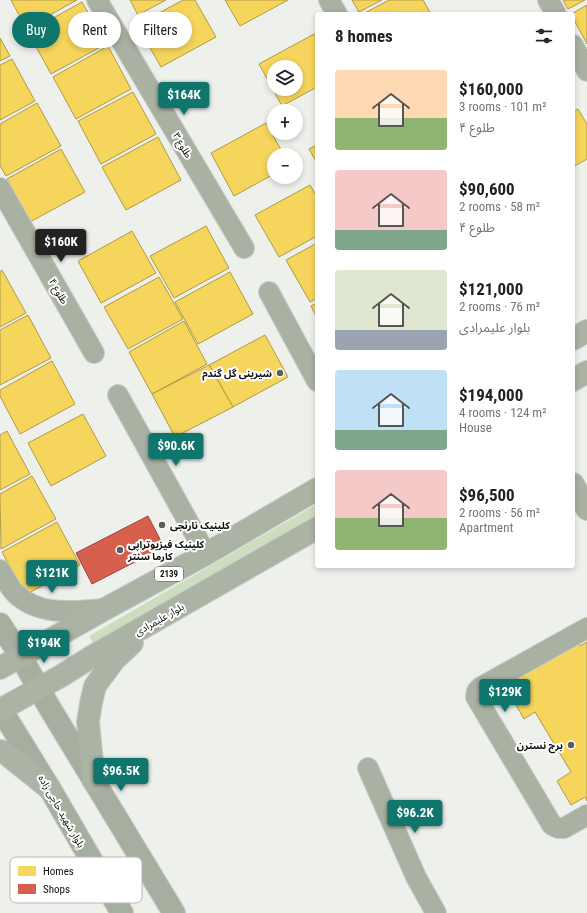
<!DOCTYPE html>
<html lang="en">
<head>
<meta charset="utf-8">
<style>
	:root { --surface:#fff; --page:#f6f6f6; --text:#202124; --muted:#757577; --accent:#0f766e }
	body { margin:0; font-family:"Roboto Condensed","Noto Sans Arabic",sans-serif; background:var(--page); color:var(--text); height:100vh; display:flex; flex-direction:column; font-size:15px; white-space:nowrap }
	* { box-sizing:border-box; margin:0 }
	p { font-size:13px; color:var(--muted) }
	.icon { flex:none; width:22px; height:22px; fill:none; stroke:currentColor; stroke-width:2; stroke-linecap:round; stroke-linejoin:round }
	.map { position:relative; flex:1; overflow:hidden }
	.panel { position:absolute; left:315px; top:12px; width:260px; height:556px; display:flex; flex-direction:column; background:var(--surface); border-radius:4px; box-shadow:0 2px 6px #0003 }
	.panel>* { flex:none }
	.banner { position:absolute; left:12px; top:12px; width:243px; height:36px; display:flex; gap:8px }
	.tools { position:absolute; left:267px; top:60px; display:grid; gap:8px }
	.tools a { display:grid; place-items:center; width:36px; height:36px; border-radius:50%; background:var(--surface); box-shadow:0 2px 6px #0003; font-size:20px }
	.price { position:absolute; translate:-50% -34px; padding:0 9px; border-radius:4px; background:var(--accent); color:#fff; font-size:13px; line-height:26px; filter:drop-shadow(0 1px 2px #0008) }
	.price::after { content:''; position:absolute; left:50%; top:24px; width:12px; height:9px; margin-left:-6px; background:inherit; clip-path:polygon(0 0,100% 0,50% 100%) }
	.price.selected { background:#222; color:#fff }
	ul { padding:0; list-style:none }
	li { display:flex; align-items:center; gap:12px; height:100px; padding:0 20px }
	li span { display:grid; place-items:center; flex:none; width:112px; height:80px; border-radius:4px; color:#555 }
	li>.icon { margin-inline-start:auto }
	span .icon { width:48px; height:48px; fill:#fffc; stroke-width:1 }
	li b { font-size:17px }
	h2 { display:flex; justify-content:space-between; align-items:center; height:48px; padding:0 20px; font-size:17px }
	.chip { padding:0 14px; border-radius:18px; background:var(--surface); box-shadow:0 2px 6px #0003; font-size:14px; line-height:36px }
	.chip.selected { background:var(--accent); color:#fff }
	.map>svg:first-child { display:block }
	.green { fill:#ccdebf }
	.homes { fill:#f6d55c; stroke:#b09a44; fill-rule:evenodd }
	.shops { fill:#d6604d; stroke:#9a483a }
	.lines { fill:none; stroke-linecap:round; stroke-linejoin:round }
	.minor-casing { stroke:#c9cbc8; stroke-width:22 }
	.tertiary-casing { stroke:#c9cbc8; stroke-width:24 }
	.secondary-casing { stroke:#c9cbc8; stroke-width:24 }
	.primary-casing { stroke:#c9cbc8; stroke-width:24 }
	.minor { stroke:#a8b1a2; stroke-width:20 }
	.tertiary { stroke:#a8b1a2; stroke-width:22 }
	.secondary { stroke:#a6af9f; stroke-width:22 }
	.primary { stroke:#abb3a4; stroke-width:22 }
	.poi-dot { fill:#5c5e5b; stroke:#fff; stroke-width:1.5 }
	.labels { text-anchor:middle; stroke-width:4; stroke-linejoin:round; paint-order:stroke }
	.shield { fill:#fff; stroke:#565856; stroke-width:1 }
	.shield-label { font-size:9px; font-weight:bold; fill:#0e100d }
	.street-label { font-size:10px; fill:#0e100d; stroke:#fff }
	.poi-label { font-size:10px; font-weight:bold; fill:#0e100d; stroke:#fff; text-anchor:end }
	.key { fill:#fff; stroke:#b7b7b6; stroke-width:1 }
	.key-label { font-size:11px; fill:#0e100d }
</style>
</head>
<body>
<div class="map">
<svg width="587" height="913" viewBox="0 0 587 913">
	<rect width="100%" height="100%" fill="#edf0eb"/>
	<path class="green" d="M317,504V515L94,644L89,636Z"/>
	<g class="homes">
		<path d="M11,0H77L26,28Z"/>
		<path d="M130,0H166L138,15Z"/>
		<path d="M183,0H195L216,37L161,67L137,25Z"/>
		<path d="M225,0H288L240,26Z"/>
		<path d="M352,0H382L359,12Z"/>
		<path d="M389,0H423L431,14H363Z"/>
		<path d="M563,0H585L568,9Z"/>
		<path d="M82,2L106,44L51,74L28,32Z"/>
		<path d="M587,5V44L573,18V14H571Z"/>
		<path d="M314,34L317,40V87L282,106L259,64ZM274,67H296V89H274Z"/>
		<path d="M0,38L10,56L0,61Z"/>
		<path d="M108,46L131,89L76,119L53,77Z"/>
		<path d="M12,59L35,101L0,120V65Z"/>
		<path d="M133,92L156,134L101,164L78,121Z"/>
		<path d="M37,103L61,146L6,176L0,166V124Z"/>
		<path d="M578,109L587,124V159L573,167V112Z"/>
		<path d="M266,123L284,155H274V174L234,196L211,153Z"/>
		<path d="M158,137L181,180L126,210L102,167Z"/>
		<path d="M317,145V163L309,149Z"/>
		<path d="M61,149L85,192L30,222L7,179Z"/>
		<path d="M310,185L317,197V236L279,257L255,215Z"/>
		<path d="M206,226L229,268L174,298L150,256Z"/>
		<path d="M132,231L156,273L101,303L78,261Z"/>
		<path d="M317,243V298L310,302L286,260Z"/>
		<path d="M2,270L26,313L0,327V272Z"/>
		<path d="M230,272L253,314L198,344L175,302Z"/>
		<path d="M159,277L183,319L128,349L104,307Z"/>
		<path d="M317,303V318L311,306Z"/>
		<path d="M28,315L51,358L0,385V330Z"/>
		<path d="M184,321L207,364L152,394L129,352Z"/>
		<path d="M265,335L288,377L233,407L209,365Z"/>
		<path d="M52,361L75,404L20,434L0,396V390Z"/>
		<path d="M209,365L233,407L175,437L152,394Z"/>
		<path d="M83,414L106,456L51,486L28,443Z"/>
		<path d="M7,431L30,474L0,490V435Z"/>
		<path d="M32,476L56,519L1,549L0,494Z"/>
		<path d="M57,522L80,565L25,595L2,552Z"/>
		<path d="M576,638L580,646L587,642V801L585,797L571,805L557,781L571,772L535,712L524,719L507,689L520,682L516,674Z"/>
	</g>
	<path class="shops" d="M148,516L164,547L92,584L76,553Z"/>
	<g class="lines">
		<defs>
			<g id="minor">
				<path d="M97,0L244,248"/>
				<path d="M329,0L337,14"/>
				<path d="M548,0L556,14"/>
				<path d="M573,45L587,71"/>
				<path d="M0,188L94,353"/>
				<path d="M269,292L317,381"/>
				<path d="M118,395L206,554"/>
				<path d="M0,570C5,578 9,587 15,593C39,617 75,611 105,609"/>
				<path d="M587,628L481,687L477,691L476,697L552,825L558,828H564L587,815"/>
				<path d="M368,768L416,877L436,913"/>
			</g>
			<path id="tertiary" d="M573,484L587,509"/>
			<g id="secondary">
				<path d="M0,624L21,657L48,705L174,913"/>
				<path d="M0,708L50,789L122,913"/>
			</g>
			<g id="primary">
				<path d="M573,339L587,331"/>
				<path d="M573,380L587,372"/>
				<path d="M0,668L105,609L206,554L317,489"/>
				<path d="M0,710L61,676L93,656L317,528"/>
				<path d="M0,751L4,752L50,789"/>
				<path d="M94,781L88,722L91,703L95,686L114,660L132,643"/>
			</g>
		</defs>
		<use href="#minor" class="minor-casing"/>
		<use href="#tertiary" class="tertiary-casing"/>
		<use href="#secondary" class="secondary-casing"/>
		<use href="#primary" class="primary-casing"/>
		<use href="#minor" class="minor"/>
		<use href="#tertiary" class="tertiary"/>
		<use href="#secondary" class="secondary"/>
		<use href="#primary" class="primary"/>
	</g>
	<g class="poi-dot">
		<circle cx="280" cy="373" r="4"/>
		<circle cx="162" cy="525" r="4"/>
		<circle cx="120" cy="550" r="4"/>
		<circle cx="571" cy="745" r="4"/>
	</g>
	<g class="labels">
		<rect class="shield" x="155" y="567" width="28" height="14" rx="3"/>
		<g class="shield-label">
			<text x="169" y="577">2139</text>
		</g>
		<g class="street-label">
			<text transform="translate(183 145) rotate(60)" y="4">طلوع ۳</text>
			<text transform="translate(59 291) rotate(60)" y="4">طلوع ۴</text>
			<text transform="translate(159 619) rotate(-30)" y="4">بلوار علیمرادی</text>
			<text transform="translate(62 811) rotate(60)" y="4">بلوار شهید حاجی زاده</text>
		</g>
		<g class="poi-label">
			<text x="272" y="377">شیرینی گل گندم</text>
			<text x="170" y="529" text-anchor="start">کلینیک نارنجی</text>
			<text x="128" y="548" text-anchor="start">کلینیک فیزیوتراپی<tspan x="128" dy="12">کارما سنتر</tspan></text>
			<text x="563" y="749">برج نسترن</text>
		</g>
	</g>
	<rect x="10" y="857" width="132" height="46" rx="6" class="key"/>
	<rect x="18" y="866" width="18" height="10" fill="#f6d55c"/>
	<rect x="18" y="884" width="18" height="10" fill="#d6604d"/>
	<g class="key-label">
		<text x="43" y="875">Homes</text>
		<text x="43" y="893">Shops</text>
	</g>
</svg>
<div class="tools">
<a><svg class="icon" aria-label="layers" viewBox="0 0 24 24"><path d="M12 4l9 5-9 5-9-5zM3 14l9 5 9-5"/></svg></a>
<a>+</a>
<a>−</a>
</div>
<b class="price" style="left:184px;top:116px">$164K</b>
<b class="price selected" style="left:61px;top:263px">$160K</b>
<b class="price" style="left:176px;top:467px">$90.6K</b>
<b class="price" style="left:52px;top:594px">$121K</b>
<b class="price" style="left:44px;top:664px">$194K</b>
<b class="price" style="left:505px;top:713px">$129K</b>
<b class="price" style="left:121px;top:792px">$96.5K</b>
<b class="price" style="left:415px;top:834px">$96.2K</b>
<div class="banner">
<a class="chip selected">Buy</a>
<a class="chip">Rent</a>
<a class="chip">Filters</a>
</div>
<section class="panel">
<h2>8 homes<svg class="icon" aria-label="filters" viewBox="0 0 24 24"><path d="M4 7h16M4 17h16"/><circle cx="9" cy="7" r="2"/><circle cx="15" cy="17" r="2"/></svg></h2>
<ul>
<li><span style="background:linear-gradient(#ffd9b3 60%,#8fb573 0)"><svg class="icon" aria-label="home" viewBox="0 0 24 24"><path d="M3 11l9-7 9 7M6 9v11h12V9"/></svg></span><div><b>$160,000</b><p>3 rooms · 101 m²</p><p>طلوع ۴</p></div></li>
<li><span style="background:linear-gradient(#f6c9c9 75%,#7fa58c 0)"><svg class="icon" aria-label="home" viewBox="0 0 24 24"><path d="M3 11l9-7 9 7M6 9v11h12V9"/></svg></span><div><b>$90,600</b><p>2 rooms · 58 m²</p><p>طلوع ۴</p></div></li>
<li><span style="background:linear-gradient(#dfe7d0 75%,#9aa5b1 0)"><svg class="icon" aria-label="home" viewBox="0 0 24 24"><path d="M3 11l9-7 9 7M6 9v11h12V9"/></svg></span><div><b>$121,000</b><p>2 rooms · 76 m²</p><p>بلوار علیمرادی</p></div></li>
<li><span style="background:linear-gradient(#bfe0f5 75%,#7fa58c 0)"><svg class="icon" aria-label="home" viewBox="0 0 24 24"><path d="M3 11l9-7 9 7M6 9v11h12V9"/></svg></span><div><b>$194,000</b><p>4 rooms · 124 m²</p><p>House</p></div></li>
<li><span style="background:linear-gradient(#f6c9c9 60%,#8fb573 0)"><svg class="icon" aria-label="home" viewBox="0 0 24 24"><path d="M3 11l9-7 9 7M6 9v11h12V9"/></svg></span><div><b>$96,500</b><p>2 rooms · 56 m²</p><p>Apartment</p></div></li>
</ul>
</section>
</div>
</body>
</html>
